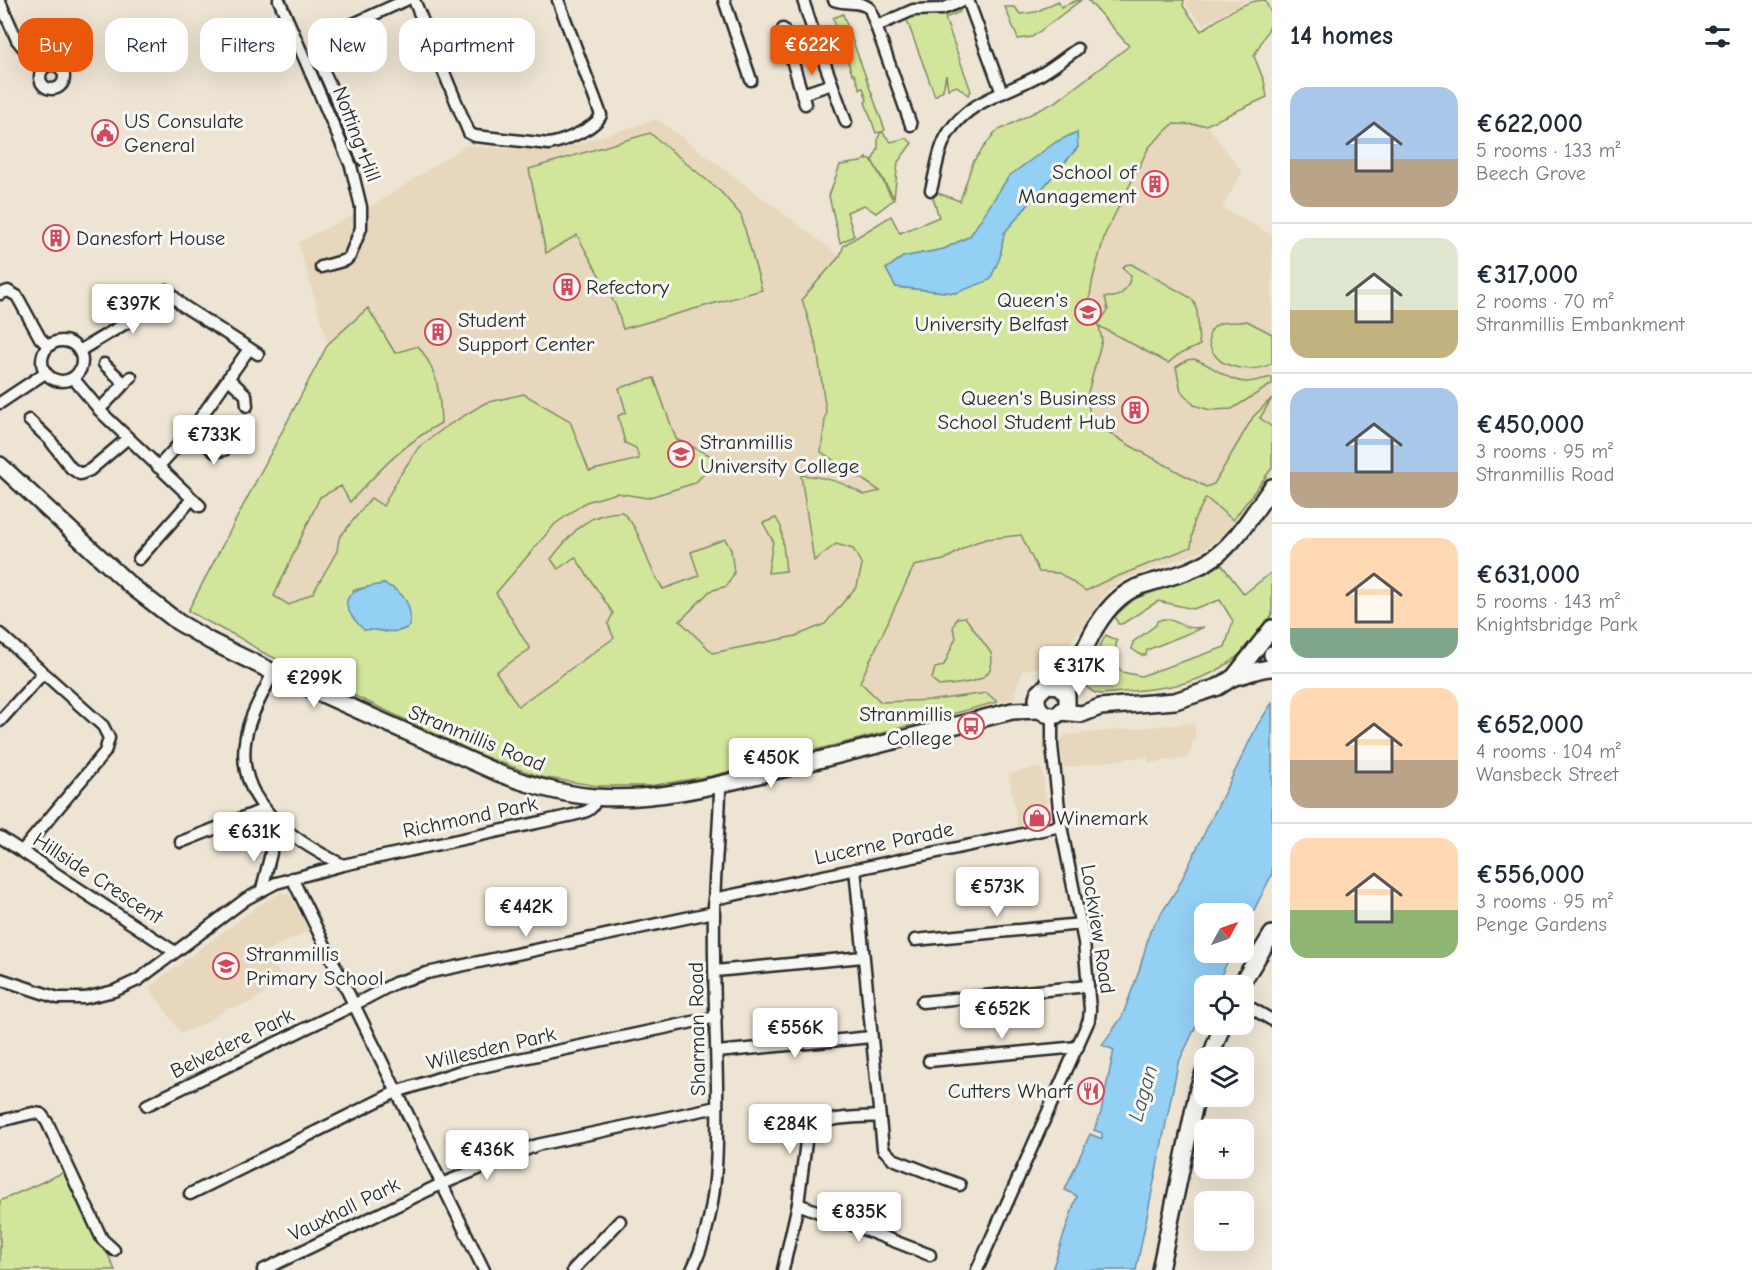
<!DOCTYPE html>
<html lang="en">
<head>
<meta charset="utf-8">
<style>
	:root { --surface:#fff; --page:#f2f2f3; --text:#1f2937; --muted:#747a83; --line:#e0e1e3; --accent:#ea580c }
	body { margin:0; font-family:"Comic Neue",sans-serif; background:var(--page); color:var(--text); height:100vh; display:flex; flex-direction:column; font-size:22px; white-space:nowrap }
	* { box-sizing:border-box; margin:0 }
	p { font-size:20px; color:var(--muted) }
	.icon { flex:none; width:33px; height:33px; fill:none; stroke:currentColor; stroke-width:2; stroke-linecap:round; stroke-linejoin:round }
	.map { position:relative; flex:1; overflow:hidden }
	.sheet { display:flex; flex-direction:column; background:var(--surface); width:480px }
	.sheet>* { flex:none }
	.top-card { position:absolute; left:18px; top:18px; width:570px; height:54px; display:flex; gap:12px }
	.needle { width:39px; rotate:50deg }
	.controls { position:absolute; left:1194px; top:903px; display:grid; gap:12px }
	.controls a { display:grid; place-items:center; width:60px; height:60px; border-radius:12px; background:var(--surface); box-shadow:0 6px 24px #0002; font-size:30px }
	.price { position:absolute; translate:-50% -51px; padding:0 14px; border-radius:6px; background:#fff; color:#222; font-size:20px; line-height:39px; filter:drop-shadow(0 2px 3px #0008) }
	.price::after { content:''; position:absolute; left:50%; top:36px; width:18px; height:14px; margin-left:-9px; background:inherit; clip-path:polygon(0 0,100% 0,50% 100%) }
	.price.on { background:var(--accent); color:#fff }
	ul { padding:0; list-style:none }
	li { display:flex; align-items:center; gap:18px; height:150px; padding:0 18px }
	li+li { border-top:2px solid var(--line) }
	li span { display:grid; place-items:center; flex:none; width:168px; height:120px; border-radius:18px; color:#555 }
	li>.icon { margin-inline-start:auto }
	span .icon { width:72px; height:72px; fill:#fffc; stroke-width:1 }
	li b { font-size:26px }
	h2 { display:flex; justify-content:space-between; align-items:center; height:72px; padding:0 18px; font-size:26px }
	.pill { padding:0 21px; border-radius:18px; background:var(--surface); box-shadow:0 6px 24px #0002; font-size:21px; line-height:54px }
	.pill.on { background:var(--accent); color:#fff }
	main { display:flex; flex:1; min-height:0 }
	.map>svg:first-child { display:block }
	.built { fill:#e6d7bd }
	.green { fill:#d1e69b; stroke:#7e8863; stroke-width:1.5; fill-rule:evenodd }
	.water { fill:#93d0f4; stroke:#698ea4; stroke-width:1.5 }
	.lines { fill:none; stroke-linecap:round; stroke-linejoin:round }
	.street-casing { stroke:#2b2b2b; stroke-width:15 }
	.secondary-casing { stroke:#2b2b2b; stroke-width:20 }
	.street { stroke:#f6f6f2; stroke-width:10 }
	.secondary { stroke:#f6f6f2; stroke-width:15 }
	.labels { text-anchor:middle; stroke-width:6; stroke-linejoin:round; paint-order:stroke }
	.poi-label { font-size:21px; fill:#2b2b2b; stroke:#f6f6f2; text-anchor:start }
	.street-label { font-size:21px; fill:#2b2b2b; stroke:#f6f6f2 }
	.water-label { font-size:22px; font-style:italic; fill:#45545d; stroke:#f6f6f2 }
</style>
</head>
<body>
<main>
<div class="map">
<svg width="1272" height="1270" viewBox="0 0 1272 1270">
	<rect width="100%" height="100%" fill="#ede4d3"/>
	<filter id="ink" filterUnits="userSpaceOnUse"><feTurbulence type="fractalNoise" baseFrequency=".0167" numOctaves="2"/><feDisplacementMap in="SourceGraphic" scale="12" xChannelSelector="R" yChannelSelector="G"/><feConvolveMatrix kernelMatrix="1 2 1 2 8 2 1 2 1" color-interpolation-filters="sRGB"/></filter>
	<g filter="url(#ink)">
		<g class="built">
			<path d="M1187,0H1247L1203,25L1186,5Z"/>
			<path d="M1144,41L1242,172L1222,208L1272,235V473L1218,542L1215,540L1202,551L1124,579L1108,590L1057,661L1047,667L1023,670L1015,692L1016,696L1011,699L711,776L649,786H598L541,777L480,755L264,653L279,615L234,634L188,611L328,344L298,242L376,204L465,146L555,151L657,119L840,256L939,240Z"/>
			<path d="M1194,723L1196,740L1191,743L1192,749L1187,758L1149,763L1147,756L1064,768L1060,742L1065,735Z"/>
			<path d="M1041,767L1050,822L1018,829L1009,774Z"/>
			<path d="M281,893L290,895L308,931L265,951L284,981L247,1004L228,1008L205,1023L181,1033L149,987L265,901Z"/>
		</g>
		<g class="green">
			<path d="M1078,0H1081L1032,37L1018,39L1005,7H1015L1020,14L1036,12L1058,1L1061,7Z"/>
			<path d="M1088,0H1184L1183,6L1201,31C1220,19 1242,0 1265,0L1272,15V22L1254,56L1264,81L1267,97L1206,125L1173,124L1149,147L1105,234L1093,278L1088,307L1098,325L1108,310L1105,297C1121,299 1127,290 1131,276L1123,268L1125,265L1131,264L1191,298C1202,311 1195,330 1200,345L1178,355L1168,363L1099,326L1102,340L1087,396L1091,421L1129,445L1206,487L1214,484L1253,417L1272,398L1260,418L1272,427V468L1233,520L1206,498L1194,520L1191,547L1101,583L1086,591L1059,573L1039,572L1021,535L986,539L971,544L944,560L914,566L860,682L881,702L934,700L987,693L997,702L859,739L711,776L649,786H598L541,777L480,755L264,653C255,648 233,632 225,631L188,611L328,344L368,308L395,353L418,346C438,371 440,392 441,423C404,443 378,472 350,502L341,486L320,497L274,596L289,605L313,593L337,551L339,538L371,498L383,506L400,475L419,447L447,426L485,403L524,394L570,421L589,471L639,459L636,448L625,443L618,416L626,412L619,388L654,378L676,439L718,459L695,483L647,498L617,493L586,502L555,524L496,593L530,649L496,672L518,706L614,638L608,624L613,613L575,557L558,569L551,559C572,533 585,513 622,512C637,525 642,545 649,563C653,572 658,581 663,589L699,576L691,552L725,539L731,550L734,573L727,586L710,591L680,621L713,653L796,636L825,624L857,586L862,565L853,549L836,544L814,561L801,475C825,477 844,482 864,495L880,491L821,452L826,412L817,348L802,299L840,256L844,245L891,216L900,233L939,217L933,198L938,193L960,201L973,162L995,132L1057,101L1129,46ZM1078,147L1004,233L1000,257L956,293L896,287L886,269L903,257L944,249L970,236L985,215ZM384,584L386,632L374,629L353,590Z"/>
			<path d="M959,8L960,12L945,18L971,91L968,95L957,86L948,89L946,75L943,90L935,96L906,18L921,14H943Z"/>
			<path d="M843,14L885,130L882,132L891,142L906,138L912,143L898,162L894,198L872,161L878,149V138L881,132L876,133L865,102L867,100L863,88L860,89L854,74H852L833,18Z"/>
			<path d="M650,133L721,192L741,215L762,290L623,329L616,306L577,235L546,253L529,169Z"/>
			<path d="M867,158V160L871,159L893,200L876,213L864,205L847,212L854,236L840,243L829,196L840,165L861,162Z"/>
			<path d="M1247,321L1272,334V363C1260,371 1240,370 1226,364C1211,358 1200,333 1219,324C1228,320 1237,324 1247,321Z"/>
			<path d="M1194,359C1212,364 1229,383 1248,382C1256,381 1264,379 1272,377V384L1232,409L1210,410L1194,405L1181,391L1176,367L1187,360Z"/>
			<path d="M776,518L781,527L786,571L768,573L773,541L763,523Z"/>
			<path d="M1216,564L1222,565L1244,594L1272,572C1272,583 1272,603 1272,613C1270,621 1261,630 1256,636C1218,688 1161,688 1103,694C1091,694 1085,687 1083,676L1106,635L1117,641L1113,661L1122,672L1141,676L1225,647L1233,621L1220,600L1193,609L1158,601L1122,624H1118L1115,616L1134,599L1184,581Z"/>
			<path d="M965,617L991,653C998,685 961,683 939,686L932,679L935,668L943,666L945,663L956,637L953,628L957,618Z"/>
			<path d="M1163,619C1179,619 1181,631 1204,627L1147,650L1146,655H1141L1132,649L1133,642L1156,625L1157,621Z"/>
			<path d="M69,1170L115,1270H0V1201Z"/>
		</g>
		<g class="water">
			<path d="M1077,132L1078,147L1004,233L1000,257L990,280L956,293L896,287L886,269L903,257L944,249L970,236L1009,176L1056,142Z"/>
			<path d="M384,584C405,592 412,605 410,626C393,637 382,628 364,630C332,599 348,589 384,584Z"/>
			<path d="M1272,703V874L1244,930V914H1204V952L1232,953L1216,985L1204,986V1009L1178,1064L1136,1270H1052L1077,1196L1065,1190L1090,1134L1102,1139V1133L1094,1130L1101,1112L1114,1050L1102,1045L1122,1017L1139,971L1150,931L1177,889L1258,724Z"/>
		</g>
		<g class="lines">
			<defs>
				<g id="street">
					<path d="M279,0L351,166L361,207V228L350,256L346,260L321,267"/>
					<path d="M414,0L469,133L475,136L549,144C562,142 596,128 601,115L558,0"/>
					<path d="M724,0L751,80"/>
					<path d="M803,0L814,34V41L822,56L846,122"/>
					<path d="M834,0C847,5 861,0 870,9L911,125"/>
					<path d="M968,0L1002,93"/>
					<path d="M0,2L17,40L31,57L43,68"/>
					<path d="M877,26L913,10L942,9L965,0"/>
					<path d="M783,29L805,104"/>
					<circle cx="52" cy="77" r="12"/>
					<path d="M802,94L832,84"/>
					<path d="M363,160L321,65C317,52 319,41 331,34L406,0"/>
					<path d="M931,190C936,172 938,148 949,132C971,98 1010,93 1043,73C1055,66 1066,57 1077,49"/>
					<path d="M0,294L8,291L17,296L40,338L48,346"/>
					<circle cx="62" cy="361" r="20"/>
					<path d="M79,351L126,323L167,290L182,305L258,354"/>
					<path d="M104,364L125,384"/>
					<path d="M73,378L103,414L200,506"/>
					<path d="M228,378L246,395L247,406"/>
					<path d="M0,403L45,373"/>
					<path d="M99,410L131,377"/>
					<path d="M29,420L49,439L71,468L80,474L90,470L128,438"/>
					<path d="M191,431L215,452L224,450L235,435"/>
					<path d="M158,467L191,431L249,349"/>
					<path d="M139,559L192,499"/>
					<path d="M0,634L103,726L109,738L105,752L22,851"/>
					<path d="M273,672C264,693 250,714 246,736C233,801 292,840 343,865"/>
					<path d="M0,721L43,673"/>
					<path d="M0,837L175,952"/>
					<path d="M181,842L265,809"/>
					<path d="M855,869L883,1149L893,1159L960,1185"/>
					<path d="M292,878L484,1270"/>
					<path d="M262,889L271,853L273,819"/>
					<path d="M714,899L1061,826"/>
					<path d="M915,940L1081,924"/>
					<path d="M715,971L863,957"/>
					<path d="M0,979L58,998H85L114,991L138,980L246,899L276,883L343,865L573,815C585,812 594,811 596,797"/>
					<path d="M922,1002L1088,986"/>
					<path d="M1244,1004L1272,1020"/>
					<path d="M717,1052L871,1037"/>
					<path d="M929,1061L1078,1047"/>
					<path d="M147,1105L348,1008L395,983L427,973L714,912"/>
					<path d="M0,1121L33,1113L41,1114L47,1122L102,1239L114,1250"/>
					<path d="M190,1194L396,1092L458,1072L716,1017"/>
					<path d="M798,1204L930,1255"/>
					<path d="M263,1270L437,1186L537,1145L717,1107"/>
					<path d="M573,1270L620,1221"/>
					<path d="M692,1270C719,1213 718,1148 717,1086C716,1028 713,970 714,913C714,870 720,827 720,785"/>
					<path d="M783,1270L798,1204L807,1134C819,1115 858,1118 879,1116"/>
					<path d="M977,1270L1089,1020L1090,1009L1084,942L1061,826L1052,746V716"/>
				</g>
				<g id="secondary">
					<path d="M0,465L130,585L178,622L210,641L273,672L498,773C529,785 561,794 594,797C657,802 722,784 783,769C859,750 935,730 1012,711L1040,710"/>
					<path d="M1272,654V655"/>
					<path d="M1234,677C1247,675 1259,668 1272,668"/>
					<path d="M1049,685L1059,686L1067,695V706L1057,715C1043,717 1034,707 1038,694L1079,654"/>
					<path d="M1066,694C1081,657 1099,601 1140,586C1164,578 1192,573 1213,558C1238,541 1254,511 1272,487"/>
					<path d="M1061,712L1082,714L1100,707L1175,701L1218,687L1234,677L1272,628"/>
					<path d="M1240,986L1272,934"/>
					<path d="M1210,1058L1223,1024"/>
					<path d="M1160,1270L1198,1089L1204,1072"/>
				</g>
			</defs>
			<use href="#street" class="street-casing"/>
			<use href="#secondary" class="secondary-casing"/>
			<use href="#street" class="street"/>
			<use href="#secondary" class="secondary"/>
		</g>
	</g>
	<defs>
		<symbol id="civic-ring" viewBox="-11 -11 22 22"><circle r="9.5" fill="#f6f6f2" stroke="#d1495b" stroke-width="1.5"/><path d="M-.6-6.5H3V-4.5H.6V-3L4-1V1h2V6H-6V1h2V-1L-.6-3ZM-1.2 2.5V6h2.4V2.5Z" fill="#d1495b"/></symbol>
		<symbol id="building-ring" viewBox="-11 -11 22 22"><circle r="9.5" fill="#f6f6f2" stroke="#d1495b" stroke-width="1.5"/><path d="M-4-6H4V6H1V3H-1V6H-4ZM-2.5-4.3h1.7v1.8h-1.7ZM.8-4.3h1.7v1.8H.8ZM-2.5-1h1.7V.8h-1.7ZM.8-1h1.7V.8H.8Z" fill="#d1495b"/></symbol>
		<symbol id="university-ring" viewBox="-11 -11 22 22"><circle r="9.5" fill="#f6f6f2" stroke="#d1495b" stroke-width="1.5"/><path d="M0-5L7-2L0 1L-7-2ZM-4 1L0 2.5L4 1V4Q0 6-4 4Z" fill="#d1495b"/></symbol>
		<symbol id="bus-ring" viewBox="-11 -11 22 22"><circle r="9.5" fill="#f6f6f2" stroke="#d1495b" stroke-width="1.5"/><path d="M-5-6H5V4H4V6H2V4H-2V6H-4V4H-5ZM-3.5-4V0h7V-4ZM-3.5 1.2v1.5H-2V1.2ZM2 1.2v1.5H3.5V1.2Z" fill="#d1495b"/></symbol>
		<symbol id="shop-ring" viewBox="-11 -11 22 22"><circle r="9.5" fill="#f6f6f2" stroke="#d1495b" stroke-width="1.5"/><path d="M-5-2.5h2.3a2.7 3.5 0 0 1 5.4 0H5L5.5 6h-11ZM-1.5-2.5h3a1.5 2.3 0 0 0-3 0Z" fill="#d1495b"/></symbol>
		<symbol id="school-ring" viewBox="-11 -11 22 22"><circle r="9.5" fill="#f6f6f2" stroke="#d1495b" stroke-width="1.5"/><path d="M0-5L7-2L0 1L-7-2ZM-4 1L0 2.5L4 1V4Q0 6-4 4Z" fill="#d1495b"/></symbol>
		<symbol id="restaurant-ring" viewBox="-11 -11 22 22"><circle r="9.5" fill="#f6f6f2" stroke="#d1495b" stroke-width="1.5"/><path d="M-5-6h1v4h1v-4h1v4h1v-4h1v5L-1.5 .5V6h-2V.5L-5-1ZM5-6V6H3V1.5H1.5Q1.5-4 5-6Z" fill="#d1495b"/></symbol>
	</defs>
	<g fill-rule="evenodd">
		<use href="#civic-ring" x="90" y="118" width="30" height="30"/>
		<use href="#building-ring" x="1140" y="169" width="30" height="30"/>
		<use href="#building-ring" x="41" y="223" width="30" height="30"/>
		<use href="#building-ring" x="552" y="272" width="30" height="30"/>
		<use href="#university-ring" x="1073" y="297" width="30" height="30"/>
		<use href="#building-ring" x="423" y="317" width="30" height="30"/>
		<use href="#building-ring" x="1120" y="395" width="30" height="30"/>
		<use href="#university-ring" x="666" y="439" width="30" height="30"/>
		<use href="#bus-ring" x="956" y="711" width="30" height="30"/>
		<use href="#shop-ring" x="1022" y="803" width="30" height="30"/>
		<use href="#school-ring" x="211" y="951" width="30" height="30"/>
		<use href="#restaurant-ring" x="1076" y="1076" width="30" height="30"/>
	</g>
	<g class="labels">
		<g class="poi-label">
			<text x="124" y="128">US Consulate<tspan x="124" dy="24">General</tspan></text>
			<text x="1136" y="179" text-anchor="end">School of<tspan x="1136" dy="24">Management</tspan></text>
			<text x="76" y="245">Danesfort House</text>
			<text x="586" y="294">Refectory</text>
			<text x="1068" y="307" text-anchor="end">Queen's<tspan x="1068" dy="24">University Belfast</tspan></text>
			<text x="458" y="327">Student<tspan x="458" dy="24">Support Center</tspan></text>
			<text x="1116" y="405" text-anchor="end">Queen's Business<tspan x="1116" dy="24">School Student Hub</tspan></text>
			<text x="700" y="449">Stranmillis<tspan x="700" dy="24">University College</tspan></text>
			<text x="952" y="721" text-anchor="end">Stranmillis<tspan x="952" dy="24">College</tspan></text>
			<text x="1056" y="825">Winemark</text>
			<text x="246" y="961">Stranmillis<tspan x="246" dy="24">Primary School</tspan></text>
			<text x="1072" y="1098" text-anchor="end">Cutters Wharf</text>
		</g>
		<g class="street-label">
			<text transform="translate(357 134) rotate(69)" y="7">Notting Hill</text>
			<text transform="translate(477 738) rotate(22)" y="7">Stranmillis Road</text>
			<text transform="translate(470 817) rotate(-12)" y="7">Richmond Park</text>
			<text transform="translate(884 843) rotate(-12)" y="7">Lucerne Parade</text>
			<text transform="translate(98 878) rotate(33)" y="7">Hillside Crescent</text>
			<text transform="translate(1098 929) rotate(81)" y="7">Lockview Road</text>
			<text transform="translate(697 1029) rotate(-91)" y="7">Sharman Road</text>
			<text transform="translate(232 1043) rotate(-26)" y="7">Belvedere Park</text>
			<text transform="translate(491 1048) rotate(-13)" y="7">Willesden Park</text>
			<text transform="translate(344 1209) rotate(-26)" y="7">Vauxhall Park</text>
		</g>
		<g class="water-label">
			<text transform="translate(1142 1093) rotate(-74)" y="8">Lagan</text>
		</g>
	</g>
</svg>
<div class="controls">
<a><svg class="needle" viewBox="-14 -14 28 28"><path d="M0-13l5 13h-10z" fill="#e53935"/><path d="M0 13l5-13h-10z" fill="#747a83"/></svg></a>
<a><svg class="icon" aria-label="locate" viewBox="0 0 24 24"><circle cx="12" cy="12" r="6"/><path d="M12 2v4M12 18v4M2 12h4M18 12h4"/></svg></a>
<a><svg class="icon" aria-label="layers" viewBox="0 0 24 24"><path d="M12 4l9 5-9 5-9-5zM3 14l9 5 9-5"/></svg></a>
<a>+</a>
<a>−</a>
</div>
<b class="price on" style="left:812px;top:76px">€622K</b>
<b class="price" style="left:133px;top:335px">€397K</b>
<b class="price" style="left:214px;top:466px">€733K</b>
<b class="price" style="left:1079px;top:697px">€317K</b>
<b class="price" style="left:314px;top:709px">€299K</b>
<b class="price" style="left:771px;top:789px">€450K</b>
<b class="price" style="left:254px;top:863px">€631K</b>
<b class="price" style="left:997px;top:918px">€573K</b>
<b class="price" style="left:526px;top:938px">€442K</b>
<b class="price" style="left:1002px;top:1040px">€652K</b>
<b class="price" style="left:795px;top:1059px">€556K</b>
<b class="price" style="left:790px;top:1155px">€284K</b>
<b class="price" style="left:487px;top:1181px">€436K</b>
<b class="price" style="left:859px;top:1243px">€835K</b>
<div class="top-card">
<a class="pill on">Buy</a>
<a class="pill">Rent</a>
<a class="pill">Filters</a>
<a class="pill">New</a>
<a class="pill">Apartment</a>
</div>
</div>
<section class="sheet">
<h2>14 homes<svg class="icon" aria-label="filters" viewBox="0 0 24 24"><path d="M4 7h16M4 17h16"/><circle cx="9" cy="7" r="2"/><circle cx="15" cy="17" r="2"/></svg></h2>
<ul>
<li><span style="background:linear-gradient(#a9c7e8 60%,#b9a48a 0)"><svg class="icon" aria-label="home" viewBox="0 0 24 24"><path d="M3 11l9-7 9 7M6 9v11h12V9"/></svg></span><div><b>€622,000</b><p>5 rooms · 133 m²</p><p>Beech Grove</p></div></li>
<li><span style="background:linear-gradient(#dfe7d0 60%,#c2b280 0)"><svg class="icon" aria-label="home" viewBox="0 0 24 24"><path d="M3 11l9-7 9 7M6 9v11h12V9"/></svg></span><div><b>€317,000</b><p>2 rooms · 70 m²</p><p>Stranmillis Embankment</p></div></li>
<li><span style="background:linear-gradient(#a9c7e8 70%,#b9a48a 0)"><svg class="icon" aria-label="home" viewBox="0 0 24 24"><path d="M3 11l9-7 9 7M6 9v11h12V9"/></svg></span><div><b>€450,000</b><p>3 rooms · 95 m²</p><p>Stranmillis Road</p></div></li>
<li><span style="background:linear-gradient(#ffd9b3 75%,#7fa58c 0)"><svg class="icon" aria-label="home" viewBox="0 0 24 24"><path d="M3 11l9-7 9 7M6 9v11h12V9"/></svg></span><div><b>€631,000</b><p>5 rooms · 143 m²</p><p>Knightsbridge Park</p></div></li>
<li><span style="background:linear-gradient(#ffd9b3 60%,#b9a48a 0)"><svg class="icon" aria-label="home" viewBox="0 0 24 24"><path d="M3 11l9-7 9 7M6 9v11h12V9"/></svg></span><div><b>€652,000</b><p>4 rooms · 104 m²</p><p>Wansbeck Street</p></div></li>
<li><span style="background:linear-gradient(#ffd9b3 60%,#8fb573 0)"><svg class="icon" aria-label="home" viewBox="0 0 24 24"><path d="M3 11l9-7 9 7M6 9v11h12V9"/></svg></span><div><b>€556,000</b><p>3 rooms · 95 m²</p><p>Penge Gardens</p></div></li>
</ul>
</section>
</main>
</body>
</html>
